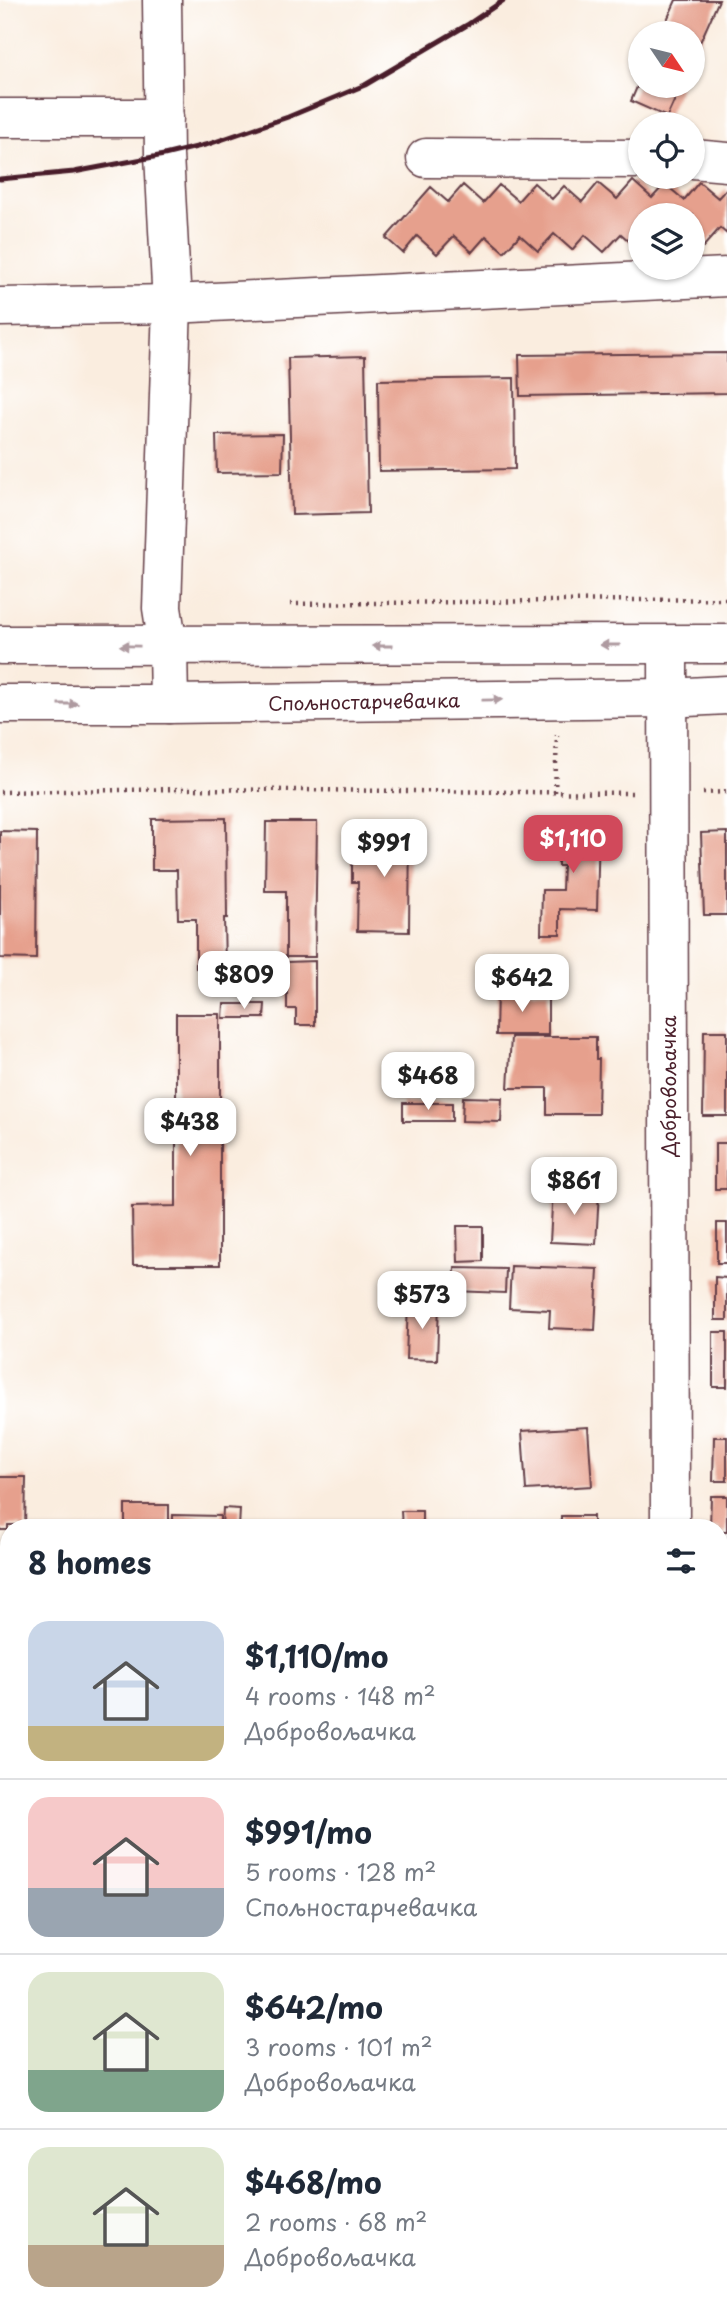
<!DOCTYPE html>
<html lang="en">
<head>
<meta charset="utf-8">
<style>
	:root { --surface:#fff; --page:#f2f2f3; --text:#1f2937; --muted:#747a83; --line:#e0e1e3; --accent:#d1495b }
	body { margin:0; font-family:"Playpen Sans",sans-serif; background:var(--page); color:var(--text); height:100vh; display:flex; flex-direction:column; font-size:26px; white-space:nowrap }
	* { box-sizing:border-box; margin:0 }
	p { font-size:23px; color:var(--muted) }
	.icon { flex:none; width:38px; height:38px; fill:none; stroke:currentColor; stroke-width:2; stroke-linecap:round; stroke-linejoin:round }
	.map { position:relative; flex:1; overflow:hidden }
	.panel { position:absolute; left:0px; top:1519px; width:728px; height:798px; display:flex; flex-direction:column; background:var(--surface); border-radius:28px 28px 0 0; box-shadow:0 2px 5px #0004 }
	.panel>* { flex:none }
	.needle { width:46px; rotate:125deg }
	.fabs { position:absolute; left:628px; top:21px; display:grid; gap:14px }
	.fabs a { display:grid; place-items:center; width:77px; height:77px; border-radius:50%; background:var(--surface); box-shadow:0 2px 5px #0004; font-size:35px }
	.price { position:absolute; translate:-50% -60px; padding:0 16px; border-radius:14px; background:#fff; color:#222; font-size:23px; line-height:46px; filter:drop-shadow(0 2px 4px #0008) }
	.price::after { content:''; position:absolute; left:50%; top:42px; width:21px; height:16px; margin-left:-10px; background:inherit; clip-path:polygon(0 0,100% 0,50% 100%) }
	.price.selected { background:var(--accent); color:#fff }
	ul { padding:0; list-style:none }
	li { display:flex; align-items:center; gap:21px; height:175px; padding:0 28px }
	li+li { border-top:2px solid var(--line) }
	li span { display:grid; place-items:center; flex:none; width:196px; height:140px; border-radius:21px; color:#555 }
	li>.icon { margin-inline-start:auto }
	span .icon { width:84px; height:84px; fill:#fffc; stroke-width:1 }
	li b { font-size:30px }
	h2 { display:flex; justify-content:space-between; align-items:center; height:84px; padding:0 28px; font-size:30px }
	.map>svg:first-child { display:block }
	.building { fill:#e6a08d }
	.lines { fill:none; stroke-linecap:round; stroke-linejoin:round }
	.minor-casing { stroke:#643e46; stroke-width:41 }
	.path { stroke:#643e46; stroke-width:4.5; stroke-dasharray:2 5; stroke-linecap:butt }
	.minor { stroke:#fff; stroke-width:38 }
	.rail { stroke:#4a1f2b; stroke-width:5 }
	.oneway { fill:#ae9aa0 }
	.labels { text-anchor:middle; stroke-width:7; stroke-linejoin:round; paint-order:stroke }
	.street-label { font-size:19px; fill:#4a1f2b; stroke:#fff }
</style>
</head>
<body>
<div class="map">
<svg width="727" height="2317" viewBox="0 0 727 2317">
	<rect width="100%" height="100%" fill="#fff"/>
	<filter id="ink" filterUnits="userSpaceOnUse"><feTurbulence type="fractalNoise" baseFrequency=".0143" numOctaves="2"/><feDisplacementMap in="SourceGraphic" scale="14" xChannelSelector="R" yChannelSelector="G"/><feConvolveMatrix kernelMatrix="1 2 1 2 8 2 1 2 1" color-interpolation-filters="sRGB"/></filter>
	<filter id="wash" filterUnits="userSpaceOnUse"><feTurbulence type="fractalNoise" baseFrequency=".00686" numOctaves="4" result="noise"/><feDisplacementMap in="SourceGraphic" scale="28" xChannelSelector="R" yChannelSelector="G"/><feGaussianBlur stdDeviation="1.57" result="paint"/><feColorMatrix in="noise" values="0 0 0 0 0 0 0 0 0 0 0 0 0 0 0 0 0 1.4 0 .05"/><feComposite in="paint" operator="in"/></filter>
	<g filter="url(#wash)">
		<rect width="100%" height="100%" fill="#faeddf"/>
		<g id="blocks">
			<g class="building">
				<path d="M676,0H719L693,58V33H661Z"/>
				<path d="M640,80V86H681L667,117L631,101Z"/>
				<path d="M633,181L652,198L665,184L684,200L699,182L718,198L727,188V234L720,228L703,247L693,237V215H640L639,250L621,234L604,252L585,235L572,250L554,234L538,251L520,235L504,252L486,236L472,252L454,236L437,254L417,236L403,253L386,238L431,187L448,202L463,185L483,203L499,185L518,201L534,183L552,199L564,186L582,202L598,183L617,199Z"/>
				<path d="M727,353V393L520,396L519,355Z"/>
				<path d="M365,356L368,513L292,515L288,358Z"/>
				<path d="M514,378L515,469L379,471L378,380Z"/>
				<path d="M283,434L282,472L217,473L216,435Z"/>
				<path d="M226,818L227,918H224L225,967L196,968V919H178L177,870H152V819Z"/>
				<path d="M266,822H317L315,957H286V891H265Z"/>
				<path d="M366,823H410L409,932L357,931L358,882H352V855L365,856Z"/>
				<path d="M554,825L599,826L597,910L560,909V934H541L542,890H562L563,866H558V848H553Z"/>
				<path d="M0,831L37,832L36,959L0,958Z"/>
				<path d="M727,832V915H704L701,833Z"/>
				<path d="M315,961V1025H296V1009H287V962Z"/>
				<path d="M497,992H548V1035H496Z"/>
				<path d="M224,1004H265L264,1018H223Z"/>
				<path d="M176,1014H220V1265H133L132,1207L176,1206Z"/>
				<path d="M704,1031H727V1116H703Z"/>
				<path d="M511,1037H596V1059H599L598,1114H547V1088H508Z"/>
				<path d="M463,1097L502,1098L501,1122L462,1121Z"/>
				<rect x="403" y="1103" width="49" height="18"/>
				<rect x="715" y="1143" width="12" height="46"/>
				<path d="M553,1189L599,1192L596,1244L550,1242Z"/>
				<rect x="717" y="1223" width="10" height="40"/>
				<path d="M457,1226H483V1261L458,1262Z"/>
				<path d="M511,1266L598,1269L595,1330L549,1328L550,1310L509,1308Z"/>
				<path d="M455,1268L506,1269L505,1293L454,1291Z"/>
				<path d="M715,1277L727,1278V1320H715Z"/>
				<path d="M408,1302L439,1303L437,1360L406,1359Z"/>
				<rect x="713" y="1332" width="14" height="55"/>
				<path d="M588,1427L592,1486L526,1490L522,1431Z"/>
				<path d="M714,1437H727V1481H713Z"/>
				<path d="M0,1477H26L25,1528H21V1525H8V1530H0Z"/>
				<path d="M711,1496H727V1532H719V1528H710Z"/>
				<rect x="125" y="1505" width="44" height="23"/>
				<path d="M223,1508L240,1509L239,1528H222Z"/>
				<path d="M401,1511H422V1528H402Z"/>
				<path d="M173,1515L220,1516V1528H173Z"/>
				<rect x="561" y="1516" width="32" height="12"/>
				<rect x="0" y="1607" width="9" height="105"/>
				<rect x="719" y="1611" width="8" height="98"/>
				<path d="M0,1868H9V1961L0,1960Z"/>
				<rect x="719" y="1872" width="8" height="78"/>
				<path d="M719,1954L727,1955V1971L719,1970Z"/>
				<rect x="0" y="1964" width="9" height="66"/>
				<rect x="719" y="1979" width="8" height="38"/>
				<path d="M719,2083H727V2131H722V2122H719Z"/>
				<path d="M719,2163L727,2164V2210H719Z"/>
				<path d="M719,2216H727V2247L719,2246Z"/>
				<path d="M719,2261H727V2303L719,2302Z"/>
				<path d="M719,2306H727V2317H704V2308H719Z"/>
			</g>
		</g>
	</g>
	<g filter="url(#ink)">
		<use href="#blocks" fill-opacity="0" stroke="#643e46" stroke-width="2"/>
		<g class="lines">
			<defs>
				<g id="minor">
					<path d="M162,0L164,155L172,304L162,608L168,646L169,704"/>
					<path d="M0,118H164"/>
					<path d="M426,158L640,159"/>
					<path d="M693,159L727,162"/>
					<path d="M0,307L172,304L727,277"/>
					<path d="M0,645L727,644"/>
					<path d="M668,645L670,1528"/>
					<path d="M0,704H169L667,698L727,695"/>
					<path d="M719,1798H727"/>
					<path d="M0,1799H9"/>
					<path d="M669,2317V2308"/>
				</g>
			</defs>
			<use href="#minor" class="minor-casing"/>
			<g class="path">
				<path d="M290,604L727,599"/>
				<path d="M0,792L183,789L632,793"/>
				<path d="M555,792L557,735"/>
				<path d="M703,793L727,792"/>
			</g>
			<use href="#minor" class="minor"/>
			<path class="rail" d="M0,179L74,172L164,155L209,144L288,117L365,85L467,25L504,0"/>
		</g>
		<defs><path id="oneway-solid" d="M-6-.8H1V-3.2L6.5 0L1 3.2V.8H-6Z" transform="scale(1.75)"/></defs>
		<g class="oneway">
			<use href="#oneway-solid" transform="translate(610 645) rotate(180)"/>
			<use href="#oneway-solid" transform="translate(130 646) rotate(-179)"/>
			<use href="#oneway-solid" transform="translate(382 646) rotate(180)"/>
			<use href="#oneway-solid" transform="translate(492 700) rotate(-1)"/>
			<use href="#oneway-solid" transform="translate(68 704)"/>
		</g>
	</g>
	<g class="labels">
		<g class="street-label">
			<text transform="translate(364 702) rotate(-1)" y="7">Спољностарчевачка</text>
			<text transform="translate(669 1086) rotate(-90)" y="7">Добровољачка</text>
		</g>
	</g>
</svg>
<div class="fabs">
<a><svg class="needle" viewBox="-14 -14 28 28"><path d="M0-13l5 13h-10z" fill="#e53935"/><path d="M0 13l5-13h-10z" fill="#747a83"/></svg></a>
<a><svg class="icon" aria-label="locate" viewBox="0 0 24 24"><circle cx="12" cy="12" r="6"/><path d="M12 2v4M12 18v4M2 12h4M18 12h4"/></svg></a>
<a><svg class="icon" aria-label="layers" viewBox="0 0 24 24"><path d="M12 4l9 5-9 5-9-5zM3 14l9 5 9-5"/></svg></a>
</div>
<b class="price selected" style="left:573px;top:875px">$1,110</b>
<b class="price" style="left:384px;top:879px">$991</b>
<b class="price" style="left:244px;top:1011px">$809</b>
<b class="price" style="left:522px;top:1014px">$642</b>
<b class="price" style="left:428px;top:1112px">$468</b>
<b class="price" style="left:190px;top:1158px">$438</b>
<b class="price" style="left:574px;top:1217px">$861</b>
<b class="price" style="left:422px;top:1331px">$573</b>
<section class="panel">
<h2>8 homes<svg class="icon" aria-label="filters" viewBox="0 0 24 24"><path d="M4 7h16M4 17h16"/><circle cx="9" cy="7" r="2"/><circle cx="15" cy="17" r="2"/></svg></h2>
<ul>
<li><span style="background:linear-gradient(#c9d6e8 75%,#c2b280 0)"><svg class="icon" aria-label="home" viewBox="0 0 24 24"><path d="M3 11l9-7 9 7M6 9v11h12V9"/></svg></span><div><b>$1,110/mo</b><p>4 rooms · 148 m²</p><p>Добровољачка</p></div></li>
<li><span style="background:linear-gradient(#f6c9c9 65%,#9aa5b1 0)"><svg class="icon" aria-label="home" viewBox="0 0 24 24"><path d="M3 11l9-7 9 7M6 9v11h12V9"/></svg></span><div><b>$991/mo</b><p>5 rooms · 128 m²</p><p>Спољностарчевачка</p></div></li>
<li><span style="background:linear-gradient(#dfe7d0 70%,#7fa58c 0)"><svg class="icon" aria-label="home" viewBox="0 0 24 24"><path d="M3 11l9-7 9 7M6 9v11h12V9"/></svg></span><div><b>$642/mo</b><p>3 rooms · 101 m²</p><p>Добровољачка</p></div></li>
<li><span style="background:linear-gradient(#dfe7d0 70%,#b9a48a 0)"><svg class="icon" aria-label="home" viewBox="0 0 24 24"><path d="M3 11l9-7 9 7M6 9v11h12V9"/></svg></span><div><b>$468/mo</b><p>2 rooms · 68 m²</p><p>Добровољачка</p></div></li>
</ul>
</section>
</div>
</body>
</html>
